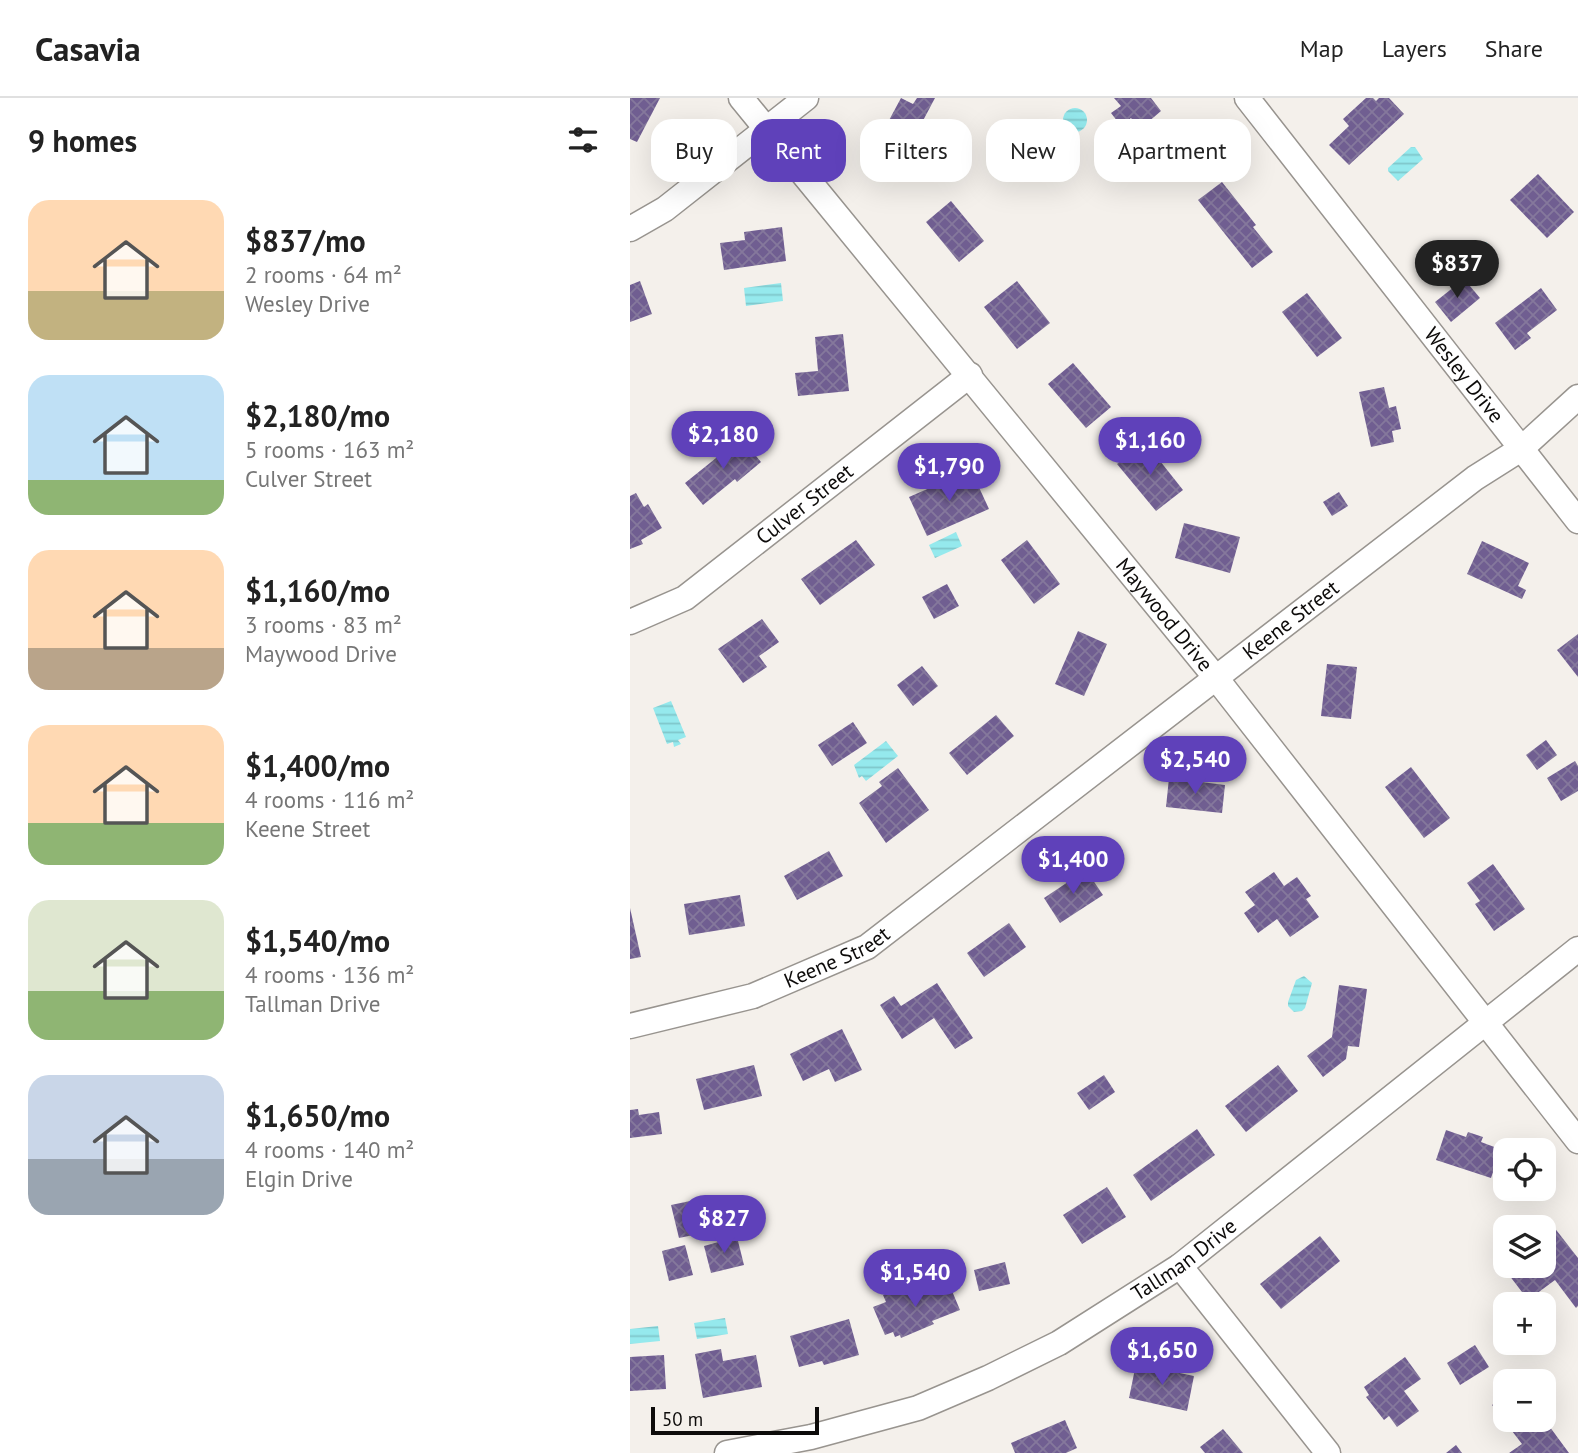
<!DOCTYPE html>
<html lang="en">
<head>
<meta charset="utf-8">
<style>
	:root { --surface:#fff; --page:#f6f6f6; --text:#222; --muted:#767676; --line:#e0e0e0; --accent:#5f41ba }
	body { margin:0; font-family:"PT Sans",sans-serif; background:var(--page); color:var(--text); height:100vh; display:flex; flex-direction:column; font-size:26px; white-space:nowrap }
	* { box-sizing:border-box; margin:0 }
	p { font-size:23px; color:var(--muted) }
	.icon { flex:none; width:38px; height:38px; fill:none; stroke:currentColor; stroke-width:2; stroke-linecap:round; stroke-linejoin:round }
	.map { position:relative; flex:1; overflow:hidden }
	.details { display:flex; flex-direction:column; background:var(--surface); width:630px }
	.details>* { flex:none }
	.guide { position:absolute; left:21px; top:21px; width:665px; height:63px; display:flex; gap:14px }
	.tools { position:absolute; left:863px; top:1040px; display:grid; gap:14px }
	.tools a { display:grid; place-items:center; width:63px; height:63px; border-radius:14px; background:var(--surface); box-shadow:0 7px 28px #0002; font-size:35px }
	.scale { position:absolute; left:21px; bottom:18px; width:168px; box-sizing:border-box; padding-left:7px; border:4px solid #0d0b0a; border-top:0; font-size:19px; line-height:24px; white-space:nowrap; color:#0d0b0a; -webkit-text-stroke:5px #f4f0eb; paint-order:stroke }
	.price { position:absolute; translate:-50% -60px; padding:0 16px; border-radius:24px; background:var(--accent); color:#fff; font-size:23px; line-height:46px; filter:drop-shadow(0 2px 4px #0008) }
	.price::after { content:''; position:absolute; left:50%; top:42px; width:21px; height:16px; margin-left:-10px; background:inherit; clip-path:polygon(0 0,100% 0,50% 100%) }
	.price.on { background:#222; color:#fff }
	ul { padding:0; list-style:none }
	li { display:flex; align-items:center; gap:21px; height:175px; padding:0 28px }
	li span { display:grid; place-items:center; flex:none; width:196px; height:140px; border-radius:21px; color:#555 }
	li>.icon { margin-inline-start:auto }
	span .icon { width:84px; height:84px; fill:#fffc; stroke-width:1 }
	li b { font-size:30px }
	h2 { display:flex; justify-content:space-between; align-items:center; height:84px; padding:0 28px; font-size:30px }
	.chip { padding:0 24px; border-radius:21px; background:var(--surface); box-shadow:0 7px 28px #0002; font-size:24px; line-height:63px }
	.chip.on { background:var(--accent); color:#fff }
	header { display:flex; align-items:center; gap:42px; box-sizing:border-box; height:98px; padding:0 35px; background:var(--surface); border-bottom:2px solid var(--line) }
	header strong { font-size:33px }
	nav { display:flex; gap:38px; margin-inline-start:auto; font-size:24px }
	main { display:flex; flex:1; min-height:0 }
	.map>svg:first-child { display:block }
	.water { fill:url(#water-rules) }
	.building { fill:url(#building-cross-hatch) }
	.lines { fill:none; stroke-linecap:round; stroke-linejoin:round }
	.street-casing { stroke:#98948f; stroke-width:27 }
	.street { stroke:#fff; stroke-width:24 }
	.labels { text-anchor:middle; stroke-width:6; stroke-linejoin:round; paint-order:stroke }
	.street-label { font-size:21px; fill:#0d0b0a; stroke:#f4f0eb }
</style>
</head>
<body>
<header>
<strong>Casavia</strong>
<nav><a>Map</a><a>Layers</a><a>Share</a></nav>
</header>
<main>
<section class="details">
<h2>9 homes<svg class="icon" aria-label="filters" viewBox="0 0 24 24"><path d="M4 7h16M4 17h16"/><circle cx="9" cy="7" r="2"/><circle cx="15" cy="17" r="2"/></svg></h2>
<ul>
<li><span style="background:linear-gradient(#ffd9b3 65%,#c2b280 0)"><svg class="icon" aria-label="home" viewBox="0 0 24 24"><path d="M3 11l9-7 9 7M6 9v11h12V9"/></svg></span><div><b>$837/mo</b><p>2 rooms · 64 m²</p><p>Wesley Drive</p></div></li>
<li><span style="background:linear-gradient(#bfe0f5 75%,#8fb573 0)"><svg class="icon" aria-label="home" viewBox="0 0 24 24"><path d="M3 11l9-7 9 7M6 9v11h12V9"/></svg></span><div><b>$2,180/mo</b><p>5 rooms · 163 m²</p><p>Culver Street</p></div></li>
<li><span style="background:linear-gradient(#ffd9b3 70%,#b9a48a 0)"><svg class="icon" aria-label="home" viewBox="0 0 24 24"><path d="M3 11l9-7 9 7M6 9v11h12V9"/></svg></span><div><b>$1,160/mo</b><p>3 rooms · 83 m²</p><p>Maywood Drive</p></div></li>
<li><span style="background:linear-gradient(#ffd9b3 70%,#8fb573 0)"><svg class="icon" aria-label="home" viewBox="0 0 24 24"><path d="M3 11l9-7 9 7M6 9v11h12V9"/></svg></span><div><b>$1,400/mo</b><p>4 rooms · 116 m²</p><p>Keene Street</p></div></li>
<li><span style="background:linear-gradient(#dfe7d0 65%,#8fb573 0)"><svg class="icon" aria-label="home" viewBox="0 0 24 24"><path d="M3 11l9-7 9 7M6 9v11h12V9"/></svg></span><div><b>$1,540/mo</b><p>4 rooms · 136 m²</p><p>Tallman Drive</p></div></li>
<li><span style="background:linear-gradient(#c9d6e8 60%,#9aa5b1 0)"><svg class="icon" aria-label="home" viewBox="0 0 24 24"><path d="M3 11l9-7 9 7M6 9v11h12V9"/></svg></span><div><b>$1,650/mo</b><p>4 rooms · 140 m²</p><p>Elgin Drive</p></div></li>
</ul>
</section>
<div class="map">
<svg width="948" height="1355" viewBox="0 0 948 1355">
	<defs>
		<pattern id="water-rules" width="6" height="5" patternUnits="userSpaceOnUse" patternTransform="scale(1.75)"><rect width="6" height="5" fill="#95e9ed"/><path d="M0 2.5h6" fill="none" stroke="#7fc6ca"/></pattern>
		<pattern id="building-cross-hatch" width="8" height="8" patternUnits="userSpaceOnUse" patternTransform="scale(1.75)"><rect width="8" height="8" fill="#705e91"/><path d="M0 0l8 8M0 8l8-8" fill="none" stroke="#85789c"/></pattern>
	</defs>
	<rect width="100%" height="100%" fill="#f4f0eb"/>
	<g class="water">
		<circle cx="445" cy="22" r="12"/>
		<path d="M781,49H785L793,61L768,83L758,73V70Z"/>
		<path d="M852,144H856L862,150L864,174L856,182H852L847,176L844,151Z"/>
		<path d="M151,185L153,203L116,208L114,190Z"/>
		<path d="M326,434L332,448L305,460L299,447Z"/>
		<path d="M41,603L56,639L48,642L51,646L44,649L43,644L37,646L23,610Z"/>
		<path d="M256,643L268,658L236,683L232,678L229,680L224,667Z"/>
		<path d="M674,878L682,885L675,910L672,913L664,914L658,908V904L666,882Z"/>
		<path d="M95,1220L98,1236L67,1241L64,1225Z"/>
		<path d="M28,1228L30,1243L0,1246V1231Z"/>
	</g>
	<g class="building">
		<path d="M0,0H30L7,44L0,41Z"/>
		<path d="M271,0L283,6L287,0H305L270,66L243,52Z"/>
		<path d="M484,0H521L531,13L510,31L501,20L491,28L481,15L491,8Z"/>
		<path d="M736,0H743L746,3L749,0H759L774,16L719,67L699,47L719,28L713,21Z"/>
		<path d="M908,76L944,114L917,140L880,102Z"/>
		<path d="M592,84L626,127L623,129L643,154L622,170L568,102Z"/>
		<path d="M321,103L354,143L329,164L296,124Z"/>
		<path d="M152,129L156,163L94,172L90,145L115,142L114,134Z"/>
		<path d="M834,181L850,200L821,224L805,204Z"/>
		<path d="M10,183L22,216L0,224V187Z"/>
		<path d="M387,183L420,225L387,251L354,209Z"/>
		<path d="M911,190L927,212L897,235L901,240L885,252L865,225Z"/>
		<path d="M677,195L712,240L687,259L652,214Z"/>
		<path d="M213,236L219,293L168,298L165,275L188,273L185,239Z"/>
		<path d="M443,265L481,309L456,330L418,286Z"/>
		<path d="M754,289L759,310L766,308L771,331L762,333L764,344L741,349L729,294Z"/>
		<path d="M111,340L131,364L107,384L105,381L73,407L55,385Z"/>
		<path d="M515,344L553,392L526,413L487,366Z"/>
		<path d="M341,372L359,411L297,438L279,399Z"/>
		<path d="M709,394L718,408L702,418L693,404Z"/>
		<path d="M6,395L14,409L18,406L32,430L11,442L13,446L0,451V398Z"/>
		<path d="M554,425L610,439L600,475L545,460Z"/>
		<path d="M226,442L245,467L190,507L171,481Z"/>
		<path d="M397,442L430,486L404,506L371,462Z"/>
		<path d="M852,443L899,465L888,488L896,492L892,501L837,476Z"/>
		<path d="M317,486L329,508L304,521L292,499Z"/>
		<path d="M132,521L149,544L129,558L137,569L113,585L88,551Z"/>
		<path d="M448,533L477,546L454,598L425,586Z"/>
		<path d="M948,536V579L927,552Z"/>
		<path d="M697,566L727,569L721,621L691,618Z"/>
		<path d="M292,568L308,588L283,608L267,587Z"/>
		<path d="M366,617L384,638L337,677L319,655Z"/>
		<path d="M223,624L237,645L202,668L188,647Z"/>
		<path d="M916,642L927,657L907,672L896,657Z"/>
		<path d="M945,663L948,668V693L931,703L917,680Z"/>
		<path d="M781,669L820,720L794,740L755,689Z"/>
		<path d="M268,670L299,712L256,745L229,705L252,688L249,684Z"/>
		<path d="M539,680L595,687L592,715L536,709Z"/>
		<path d="M199,753L213,778L167,802L154,778Z"/>
		<path d="M863,766L895,811L864,833L845,806L850,803L837,785Z"/>
		<path d="M456,772L473,797L430,825L414,800Z"/>
		<path d="M644,774L654,788L667,779L681,798L676,801L689,819L660,839L647,821L628,835L614,815L625,807L615,794Z"/>
		<path d="M110,797L115,828L59,837L54,806Z"/>
		<path d="M0,810L11,859L0,861Z"/>
		<path d="M379,825L396,849L354,879L337,855Z"/>
		<path d="M307,885L343,940L325,951L304,920L272,941L250,907L264,898L271,908Z"/>
		<path d="M709,887L737,891L729,949L718,948L716,961L693,979L677,958L702,939Z"/>
		<path d="M212,931L232,972L205,984L199,971L173,983L160,956Z"/>
		<path d="M124,967L132,998L74,1012L66,981Z"/>
		<path d="M648,967L668,993L616,1034L595,1008Z"/>
		<path d="M474,977L485,994L459,1012L447,995Z"/>
		<path d="M8,1011L9,1017L29,1014L32,1036L0,1040V1012Z"/>
		<path d="M567,1031L585,1057L521,1103L503,1077Z"/>
		<path d="M816,1032L836,1039L838,1034L853,1039L851,1044L875,1053L874,1071L865,1068L861,1080L806,1062Z"/>
		<path d="M477,1089L496,1119L452,1146L433,1117Z"/>
		<path d="M65,1102L73,1135L49,1140L41,1107Z"/>
		<path d="M920,1124L948,1160V1208L946,1210L925,1182L898,1202L879,1177L892,1167H914V1129Z"/>
		<path d="M690,1138L710,1163L651,1211L630,1186Z"/>
		<path d="M107,1139L114,1167L81,1175L74,1148Z"/>
		<path d="M55,1147L63,1177L39,1183L32,1153Z"/>
		<path d="M375,1164L380,1186L349,1193L344,1172Z"/>
		<path d="M317,1181L330,1212L302,1223L304,1226L271,1240L270,1237L265,1239L263,1234L255,1237L243,1209L256,1204L253,1197L278,1187L282,1196Z"/>
		<path d="M219,1221L229,1257L194,1267L192,1263L169,1269L160,1238Z"/>
		<path d="M845,1247L859,1269L830,1287L817,1265Z"/>
		<path d="M91,1251L93,1263L126,1257L132,1289L73,1300L65,1256Z"/>
		<path d="M34,1257L36,1291L0,1293V1259Z"/>
		<path d="M775,1259L791,1281L774,1293L789,1313L767,1329L759,1318L754,1322L736,1299L739,1297L734,1289Z"/>
		<path d="M506,1266L564,1278L557,1313L499,1300Z"/>
		<path d="M875,1297V1321H914L939,1355H879L892,1346L862,1307Z"/>
		<path d="M435,1322L447,1350L436,1355H385L381,1345Z"/>
		<path d="M593,1331L613,1355H575L570,1349Z"/>
		<path d="M826,1347L832,1355H816Z"/>
	</g>
	<g class="lines">
		<defs>
			<g id="street">
				<path id="s1" d="M111,0L586,580L948,1043"/>
				<path id="s2" d="M617,0L948,423"/>
				<path d="M0,131L35,111L176,0"/>
				<path id="s3" d="M0,524L55,500L340,277"/>
				<path id="s4" d="M0,928L123,898L237,849L845,380L891,351L948,299"/>
				<path d="M550,1168L698,1355"/>
				<path id="s5" d="M97,1355L181,1339L288,1310L358,1280L429,1245L550,1168L948,851"/>
			</g>
		</defs>
		<use href="#street" class="street-casing"/>
		<use href="#street" class="street"/>
	</g>
	<g class="labels">
		<g class="street-label">
			<text dy="7" stroke="none"><textPath href="#s2" startOffset="352">Wesley Drive</textPath></text>
			<text dy="7" stroke="none"><textPath href="#s3" startOffset="212">Culver Street</textPath></text>
			<text dy="7" stroke="none"><textPath href="#s1" startOffset="668">Maywood Drive</textPath></text>
			<text dy="7" stroke="none"><textPath href="#s4" startOffset="786">Keene Street</textPath></text>
			<text dy="7" stroke="none"><textPath href="#s4" startOffset="219">Keene Street</textPath></text>
			<text dy="7" stroke="none"><textPath href="#s5" startOffset="502">Tallman Drive</textPath></text>
		</g>
	</g>
</svg>
<div class="tools">
<a><svg class="icon" aria-label="locate" viewBox="0 0 24 24"><circle cx="12" cy="12" r="6"/><path d="M12 2v4M12 18v4M2 12h4M18 12h4"/></svg></a>
<a><svg class="icon" aria-label="layers" viewBox="0 0 24 24"><path d="M12 4l9 5-9 5-9-5zM3 14l9 5 9-5"/></svg></a>
<a>+</a>
<a>−</a>
</div>
<div class="scale">50 m</div>
<b class="price on" style="left:827px;top:202px">$837</b>
<b class="price" style="left:93px;top:373px">$2,180</b>
<b class="price" style="left:520px;top:379px">$1,160</b>
<b class="price" style="left:319px;top:405px">$1,790</b>
<b class="price" style="left:565px;top:698px">$2,540</b>
<b class="price" style="left:443px;top:798px">$1,400</b>
<b class="price" style="left:94px;top:1157px">$827</b>
<b class="price" style="left:285px;top:1211px">$1,540</b>
<b class="price" style="left:532px;top:1289px">$1,650</b>
<div class="guide">
<a class="chip">Buy</a>
<a class="chip on">Rent</a>
<a class="chip">Filters</a>
<a class="chip">New</a>
<a class="chip">Apartment</a>
</div>
</div>
</main>
</body>
</html>
